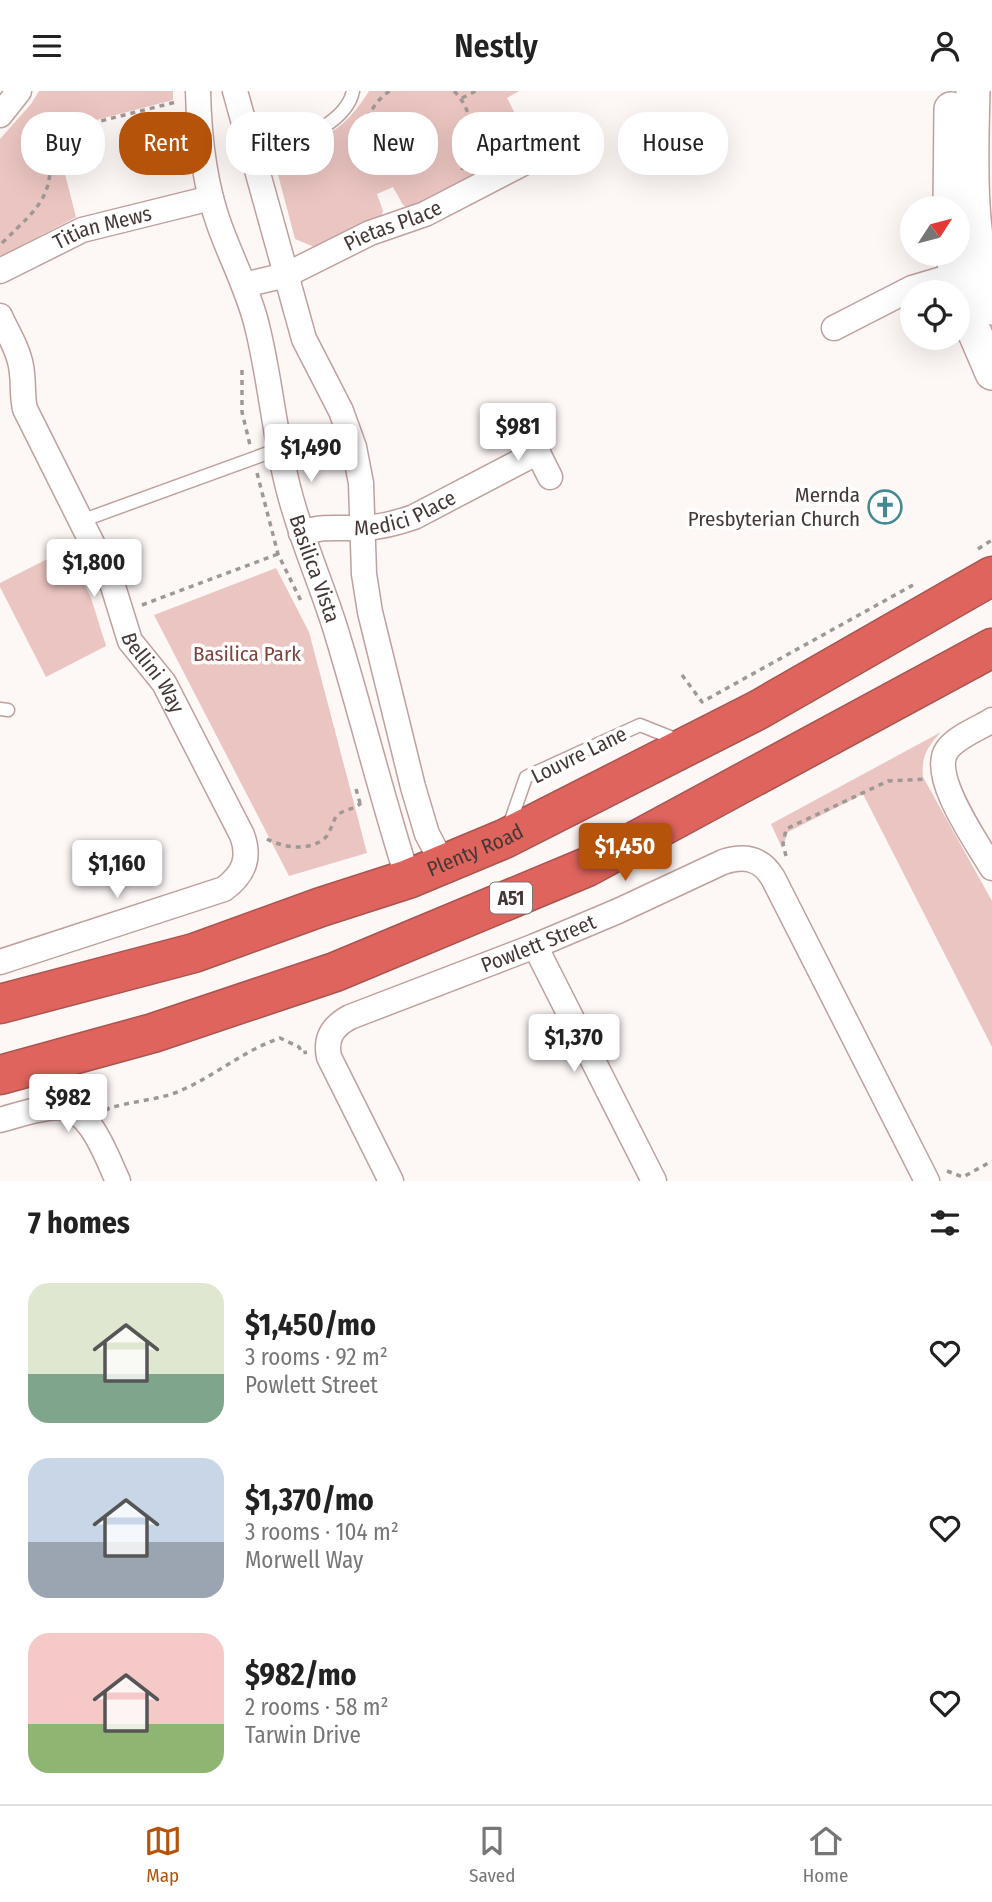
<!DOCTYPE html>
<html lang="en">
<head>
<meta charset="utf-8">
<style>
	:root { --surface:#fff; --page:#f6f6f6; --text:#222; --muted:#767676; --line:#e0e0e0; --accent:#b45309 }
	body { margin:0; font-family:"Fira Sans Condensed",sans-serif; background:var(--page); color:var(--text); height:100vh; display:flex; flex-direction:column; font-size:26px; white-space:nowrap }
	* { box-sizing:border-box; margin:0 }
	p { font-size:23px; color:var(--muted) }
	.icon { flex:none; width:38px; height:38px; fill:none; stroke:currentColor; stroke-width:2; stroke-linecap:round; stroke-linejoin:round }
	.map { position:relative; height:1090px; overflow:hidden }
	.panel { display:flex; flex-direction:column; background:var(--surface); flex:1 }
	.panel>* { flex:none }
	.banner { position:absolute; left:21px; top:21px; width:950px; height:63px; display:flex; gap:14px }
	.needle { width:46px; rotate:54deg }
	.controls { position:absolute; left:900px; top:105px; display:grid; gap:14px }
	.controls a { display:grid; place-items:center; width:70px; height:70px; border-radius:50%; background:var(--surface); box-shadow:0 7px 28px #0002; font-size:35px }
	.price { position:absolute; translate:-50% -60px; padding:0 16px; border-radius:7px; background:#fff; color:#222; font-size:23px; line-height:46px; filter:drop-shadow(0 2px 4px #0008) }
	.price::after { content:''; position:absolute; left:50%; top:42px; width:21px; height:16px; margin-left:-10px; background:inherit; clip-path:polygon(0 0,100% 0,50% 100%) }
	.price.selected { background:var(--accent); color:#fff }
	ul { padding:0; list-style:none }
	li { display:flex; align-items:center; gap:21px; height:175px; padding:0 28px }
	li span { display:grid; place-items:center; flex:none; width:196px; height:140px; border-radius:21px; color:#555 }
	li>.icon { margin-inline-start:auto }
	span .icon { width:84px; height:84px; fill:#fffc; stroke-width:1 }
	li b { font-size:30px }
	h2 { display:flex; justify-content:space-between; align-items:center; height:84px; padding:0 28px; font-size:30px }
	.pill { padding:0 24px; border-radius:28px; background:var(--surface); box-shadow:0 7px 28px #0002; font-size:24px; line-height:63px }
	.pill.selected { background:var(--accent); color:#fff }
	header { display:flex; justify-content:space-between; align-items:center; height:91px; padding:0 28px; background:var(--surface); font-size:32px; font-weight:600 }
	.dock { display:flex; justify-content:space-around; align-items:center; height:98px; border-top:2px solid var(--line); background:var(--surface); font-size:19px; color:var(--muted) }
	.dock a { display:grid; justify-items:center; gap:4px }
	.dock .selected { color:var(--accent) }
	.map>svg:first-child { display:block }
	.green { fill:#ebc5c1 }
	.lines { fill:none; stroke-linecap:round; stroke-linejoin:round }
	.lane-casing { stroke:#bfa09d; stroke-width:15 }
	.street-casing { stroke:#bfa09d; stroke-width:27 }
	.secondary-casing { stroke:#bfa09d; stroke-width:36 }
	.highway-casing { stroke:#a9554f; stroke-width:41 }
	.path { stroke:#a19896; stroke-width:3.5; stroke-dasharray:5 5; stroke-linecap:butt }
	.lane { stroke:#fff; stroke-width:12 }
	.street { stroke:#fff; stroke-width:24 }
	.secondary { stroke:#fff; stroke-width:33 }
	.highway { stroke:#df645d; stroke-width:38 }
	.labels { text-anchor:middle; stroke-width:7; stroke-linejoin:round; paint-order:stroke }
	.shield { fill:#fff; stroke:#7c7472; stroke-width:2 }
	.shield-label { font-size:19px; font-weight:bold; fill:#443836 }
	.street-label { font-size:21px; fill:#443836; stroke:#fff }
	.poi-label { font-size:21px; fill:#443836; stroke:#fff; text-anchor:end }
	.park-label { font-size:21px; fill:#7f433e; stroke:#fff }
</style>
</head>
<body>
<header><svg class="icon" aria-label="menu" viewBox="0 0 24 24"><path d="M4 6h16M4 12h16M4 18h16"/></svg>Nestly<svg class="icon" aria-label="person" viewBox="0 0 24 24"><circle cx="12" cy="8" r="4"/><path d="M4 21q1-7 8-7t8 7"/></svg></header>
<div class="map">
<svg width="992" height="1090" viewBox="0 0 992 1090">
	<rect width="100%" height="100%" fill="#fdf7f6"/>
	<g class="green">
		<path d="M39,0H173V9L54,40L76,126L0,166V48L31,13Z"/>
		<path d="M369,0H519L507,7L533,57L410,118L403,114L393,96L377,103L383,120L380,128L319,158L295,148L276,76C289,52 314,52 336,38C350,28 360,14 369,0Z"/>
		<path d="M67,458L91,507L106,555L46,586L0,496V492Z"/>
		<path d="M276,477L309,541L367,762L289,785L154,524Z"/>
		<path d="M941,641C927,656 921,666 923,686L992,810V956L863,703L788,741L782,757L771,733Z"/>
	</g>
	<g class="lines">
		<defs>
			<g id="lane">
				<path d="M254,69C285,54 346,36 353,0"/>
				<path d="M81,430L279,358"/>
				<path d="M0,618L8,619"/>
				<path d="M509,735L526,686L640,634L680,650"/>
			</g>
			<g id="street">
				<path id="s1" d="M198,0C199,46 204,93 220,136C232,169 249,201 257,235C270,287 274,340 287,392C299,444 322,493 337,543C362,625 382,707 408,788"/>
				<path d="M235,0L304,248L341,320L354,356L361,392L364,483L370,521L413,696L427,743L443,773"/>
				<path d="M0,24L19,0"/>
				<path id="s2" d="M0,180L82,139L211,107"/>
				<path id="s3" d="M244,194L286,184L370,142L425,123L539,64"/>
				<path id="s4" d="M0,225C6,239 15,252 19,267C25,284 21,301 25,318L112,492L130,550L164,592L242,744C251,768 243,784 224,798L0,871"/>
				<path d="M834,237L912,197L956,184"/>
				<path d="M526,338L550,386"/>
				<path id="s5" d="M301,442C323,434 342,438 364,437C381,436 397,432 414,426L538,361"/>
				<path d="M992,629C978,638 956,646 947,659C929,685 978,753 992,777"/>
				<path d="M535,855L654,1090"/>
				<path d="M0,1029C19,1024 40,1016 60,1016C91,1017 106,1065 118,1090"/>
				<path id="s6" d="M391,1090L329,966C325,947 333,935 350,926L535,855L618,820L723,771C744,764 761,767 773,787L927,1090"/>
			</g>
			<g id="secondary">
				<path d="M973,0C971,73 968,148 992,217"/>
				<path d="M950,117L951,18"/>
				<path d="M952,163L965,219L992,282"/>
			</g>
			<g id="highway">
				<path id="s7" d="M0,913L194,862L321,816L408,788L504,748L758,619L992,485"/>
				<path d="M0,984L153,942L335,881L587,776L992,557"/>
			</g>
		</defs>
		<use href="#lane" class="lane-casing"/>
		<use href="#street" class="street-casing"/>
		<use href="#secondary" class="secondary-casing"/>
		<use href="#highway" class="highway-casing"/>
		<g class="path">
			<path d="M454,0C477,23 472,51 462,79"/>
			<path d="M462,7L476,0"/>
			<path d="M353,41C369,29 373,10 390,0"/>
			<path d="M2,152C44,111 55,105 49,43L176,11"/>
			<path d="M242,279V321L250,354"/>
			<path d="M257,382L278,463L301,510"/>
			<path d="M978,458L992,449"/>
			<path d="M142,514L278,463"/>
			<path d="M682,584L702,611L913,494"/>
			<path d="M356,698L360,712"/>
			<path d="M267,748C284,757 311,761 326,746C331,740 332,732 336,726C342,718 354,719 361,712"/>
			<path d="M786,765L783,753L786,738L888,690L925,688"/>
			<path d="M108,1020L107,1018C130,1010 161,1009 182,999C216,984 243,960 280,947L299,956L302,962L307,961"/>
			<path d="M947,1080L963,1086L992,1070"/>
		</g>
		<use href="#lane" class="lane"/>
		<use href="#street" class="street"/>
		<use href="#secondary" class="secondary"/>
		<use href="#highway" class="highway"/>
	</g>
	<defs>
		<symbol id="church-ring" viewBox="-11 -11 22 22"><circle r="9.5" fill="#fff" stroke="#438a92" stroke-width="1.5"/><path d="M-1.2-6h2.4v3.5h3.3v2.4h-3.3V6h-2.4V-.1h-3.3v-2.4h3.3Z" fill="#438a92"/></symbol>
	</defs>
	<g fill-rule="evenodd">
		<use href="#church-ring" x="866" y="397" width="38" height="38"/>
	</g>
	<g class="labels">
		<rect class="shield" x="490" y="791.5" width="42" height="31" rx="5"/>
		<g class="shield-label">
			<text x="511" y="814">A51</text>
		</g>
		<g class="street-label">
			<text dy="7" stroke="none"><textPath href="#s3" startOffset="161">Pietas Place</textPath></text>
			<text dy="7" stroke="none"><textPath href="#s2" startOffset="112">Titian Mews</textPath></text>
			<text dy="7" stroke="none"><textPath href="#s5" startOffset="107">Medici Place</textPath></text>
			<text dy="7" stroke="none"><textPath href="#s1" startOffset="494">Basilica Vista</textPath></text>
			<text dy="7" stroke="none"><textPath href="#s4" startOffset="392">Bellini Way</textPath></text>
			<text transform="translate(579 664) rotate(-26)" y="7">Louvre Lane</text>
			<text dy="7" stroke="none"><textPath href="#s7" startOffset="500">Plenty Road</textPath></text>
			<text dy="7" stroke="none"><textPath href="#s6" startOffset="390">Powlett Street</textPath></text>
		</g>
		<g class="poi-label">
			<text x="860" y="411">Mernda<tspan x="860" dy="24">Presbyterian Church</tspan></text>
		</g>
		<g class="park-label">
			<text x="247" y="570">Basilica Park</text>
		</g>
	</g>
</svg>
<div class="controls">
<a><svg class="needle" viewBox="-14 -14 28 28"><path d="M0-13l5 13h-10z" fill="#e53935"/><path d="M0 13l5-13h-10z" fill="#767676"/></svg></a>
<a><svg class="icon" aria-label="locate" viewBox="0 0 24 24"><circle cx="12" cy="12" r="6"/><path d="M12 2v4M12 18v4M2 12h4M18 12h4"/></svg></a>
</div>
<b class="price" style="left:518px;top:372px">$981</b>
<b class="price" style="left:311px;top:393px">$1,490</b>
<b class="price" style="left:94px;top:508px">$1,800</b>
<b class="price selected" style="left:625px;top:792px">$1,450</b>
<b class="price" style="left:117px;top:809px">$1,160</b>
<b class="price" style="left:574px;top:983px">$1,370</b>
<b class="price" style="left:68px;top:1043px">$982</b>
<div class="banner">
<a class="pill">Buy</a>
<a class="pill selected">Rent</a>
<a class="pill">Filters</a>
<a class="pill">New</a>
<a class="pill">Apartment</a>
<a class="pill">House</a>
</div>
</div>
<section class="panel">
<h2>7 homes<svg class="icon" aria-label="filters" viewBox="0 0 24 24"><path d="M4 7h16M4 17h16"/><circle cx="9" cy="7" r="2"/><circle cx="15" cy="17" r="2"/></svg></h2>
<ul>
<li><span style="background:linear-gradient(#dfe7d0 65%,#7fa58c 0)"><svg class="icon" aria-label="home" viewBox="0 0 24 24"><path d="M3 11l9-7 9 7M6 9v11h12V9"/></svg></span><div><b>$1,450/mo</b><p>3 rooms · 92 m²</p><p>Powlett Street</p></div><svg class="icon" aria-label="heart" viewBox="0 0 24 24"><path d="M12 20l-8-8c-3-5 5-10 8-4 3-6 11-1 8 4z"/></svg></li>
<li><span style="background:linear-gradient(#c9d6e8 60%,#9aa5b1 0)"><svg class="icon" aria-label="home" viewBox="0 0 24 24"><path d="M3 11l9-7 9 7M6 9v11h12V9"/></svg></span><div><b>$1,370/mo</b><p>3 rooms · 104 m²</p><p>Morwell Way</p></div><svg class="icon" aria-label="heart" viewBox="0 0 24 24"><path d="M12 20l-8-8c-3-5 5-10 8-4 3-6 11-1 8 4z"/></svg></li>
<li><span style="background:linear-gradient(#f6c9c9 65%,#8fb573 0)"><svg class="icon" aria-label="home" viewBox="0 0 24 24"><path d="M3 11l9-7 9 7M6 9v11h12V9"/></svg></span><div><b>$982/mo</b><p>2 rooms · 58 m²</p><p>Tarwin Drive</p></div><svg class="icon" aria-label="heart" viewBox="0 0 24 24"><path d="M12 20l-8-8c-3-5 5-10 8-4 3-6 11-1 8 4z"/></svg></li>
</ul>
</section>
<nav class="dock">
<a class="selected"><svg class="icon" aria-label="map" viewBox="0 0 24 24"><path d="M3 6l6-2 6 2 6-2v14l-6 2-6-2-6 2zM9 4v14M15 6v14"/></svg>Map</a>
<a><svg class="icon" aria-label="saved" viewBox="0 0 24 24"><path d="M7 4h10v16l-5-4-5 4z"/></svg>Saved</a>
<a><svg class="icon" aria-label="home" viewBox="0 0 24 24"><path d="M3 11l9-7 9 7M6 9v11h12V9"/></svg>Home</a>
</nav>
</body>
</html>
